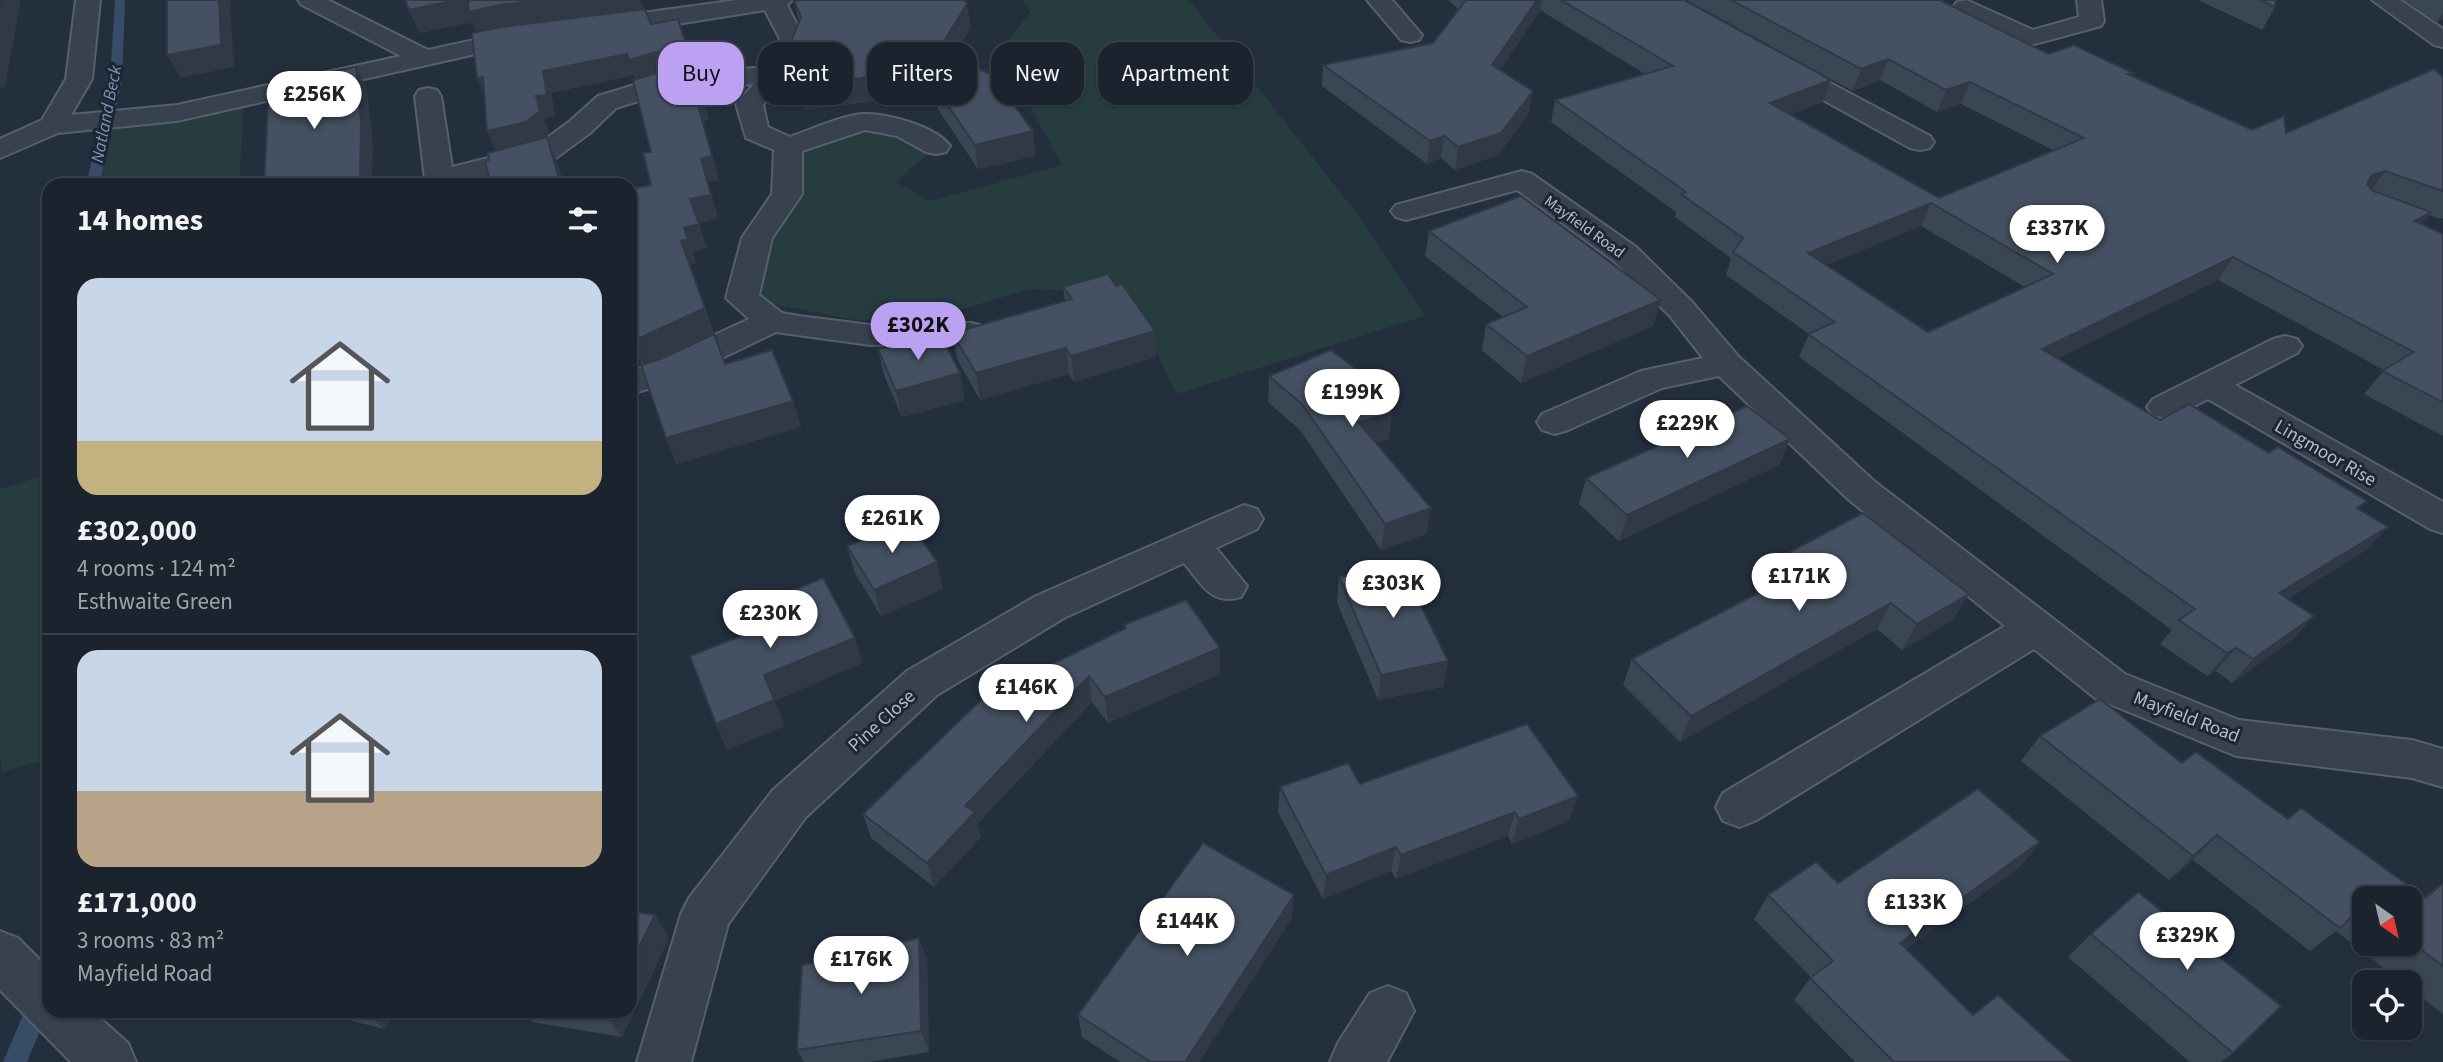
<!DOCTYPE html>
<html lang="en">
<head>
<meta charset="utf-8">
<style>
	:root { --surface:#1b232e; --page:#282f3a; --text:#f1f3f6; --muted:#a0a4aa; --line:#39404a; --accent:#bca0f2 }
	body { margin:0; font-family:"Source Sans 3",sans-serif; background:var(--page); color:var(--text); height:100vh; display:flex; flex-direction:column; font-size:26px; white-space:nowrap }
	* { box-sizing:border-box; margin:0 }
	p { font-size:23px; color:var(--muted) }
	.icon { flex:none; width:38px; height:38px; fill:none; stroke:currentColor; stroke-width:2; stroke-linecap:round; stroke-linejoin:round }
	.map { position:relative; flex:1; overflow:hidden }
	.side { position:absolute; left:42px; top:178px; width:595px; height:840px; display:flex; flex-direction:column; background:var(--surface); border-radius:21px; box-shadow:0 2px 5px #0004,0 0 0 2px var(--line) }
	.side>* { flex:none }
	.guide { position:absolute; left:658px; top:42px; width:665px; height:63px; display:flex; gap:14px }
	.needle { width:46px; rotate:146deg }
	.controls { position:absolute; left:2352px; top:886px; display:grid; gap:14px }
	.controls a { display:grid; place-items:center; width:70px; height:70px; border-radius:14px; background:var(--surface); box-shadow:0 2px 5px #0004,0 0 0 2px var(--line); font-size:35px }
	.price { position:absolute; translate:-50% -60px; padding:0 16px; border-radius:24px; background:#fff; color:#222; font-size:23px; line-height:46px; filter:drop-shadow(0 2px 4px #0008) }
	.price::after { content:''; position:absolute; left:50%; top:42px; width:21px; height:16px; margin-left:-10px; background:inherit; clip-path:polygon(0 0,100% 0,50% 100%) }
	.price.selected { background:var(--accent); color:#111 }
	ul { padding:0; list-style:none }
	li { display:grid; align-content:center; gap:14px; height:371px; padding:0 35px }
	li+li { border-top:2px solid var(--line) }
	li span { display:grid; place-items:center; height:217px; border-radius:21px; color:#555 }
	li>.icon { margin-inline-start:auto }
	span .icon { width:126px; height:126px; fill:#fffc; stroke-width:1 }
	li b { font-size:30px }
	h2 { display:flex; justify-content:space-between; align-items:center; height:84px; padding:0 35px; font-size:30px }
	.tag { padding:0 24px; border-radius:21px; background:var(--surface); box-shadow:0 2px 5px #0004,0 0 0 2px var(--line); font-size:24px; line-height:63px }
	.tag.selected { background:var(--accent); color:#111 }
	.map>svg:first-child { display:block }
	.green { fill:#263c3f }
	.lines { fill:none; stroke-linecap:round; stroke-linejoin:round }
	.stream { fill:#394c67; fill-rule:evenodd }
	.minor-casing { stroke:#565f6c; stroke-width:4 }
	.minor { fill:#38414e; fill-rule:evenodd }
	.wall { fill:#3b4654; fill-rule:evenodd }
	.shaded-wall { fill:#303945 }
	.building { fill:#455162; stroke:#303945; stroke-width:2; fill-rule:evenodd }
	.labels { text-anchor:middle; stroke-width:6; stroke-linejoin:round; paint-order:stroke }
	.far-street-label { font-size:16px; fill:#b4bcc9; stroke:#1d2633 }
	.far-water-label { font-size:18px; font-style:italic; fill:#7c92b1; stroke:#1d2633 }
	.street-label { font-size:19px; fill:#b4bcc9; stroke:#1d2633 }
</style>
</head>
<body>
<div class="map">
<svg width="2443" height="1062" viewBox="0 0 2443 1062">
	<rect width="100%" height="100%" fill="#242f3e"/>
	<g class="green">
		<path d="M1022,0H1189L1358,215L1425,316L1176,394L1129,293L1029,289L933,318L855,320L742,298L787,194L788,146L864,122L936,146L896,182L930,201L1062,165L1000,52L1030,12Z"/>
		<path d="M244,99L239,185L92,186L108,118Z"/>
		<path d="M49,474V759L2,772L0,758V489Z"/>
	</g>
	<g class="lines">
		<g class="stream">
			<path d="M115,0H125L122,80L99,186H86L110,80Z"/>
			<path d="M49,970V1009L27,1062H3L41,973Z"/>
		</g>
		<defs>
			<g id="minor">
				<path d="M76,0H100L92,79L71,115L177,105L401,56L302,5L298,0H328L428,50L525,29L534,31L537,36L534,41L525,43L177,121L58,133L0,158V139L42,120L66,79Z"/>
				<path d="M737,0H792L787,5L804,39L791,74L763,105L768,127L790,137C810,130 843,115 864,114C887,113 937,127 950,146L946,152L936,154L926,152L897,136L865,130L802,151V194L772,238L759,295L782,313L799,316L870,325L971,323L983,326L987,333L983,340L971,343L870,345L776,332L672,382L630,394V372L648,366L749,319L726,298L742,238L772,194L774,150L746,138L736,104L754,84L674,90L616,108L590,133L556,158L450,186H421L425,179L415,96L419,90L428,88L437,90L441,96L452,167L536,146L570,121L598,96L671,74L768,67L780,39L765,10L677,24L598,33L589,31L586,26L589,21L598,19Z"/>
				<path d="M1367,0H1392L1422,35L1419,40L1410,42L1401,40Z"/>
				<path d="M1966,0L2033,30L2079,17L2077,0H2101L2104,21L2101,26L2031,45L1957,12L1953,7L1957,2Z"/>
				<path d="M2372,0H2400L2443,29V47L2434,45Z"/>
				<path d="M1780,58L1789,61L1930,136L1934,142L1930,148L1920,150L1910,148L1771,71L1767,66L1771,61Z"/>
				<path d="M1522,171L1532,174L1636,247L1692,302L1738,356L1874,481L2125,674L2239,720L2412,740L2443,749V787L2412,778L2236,756L2095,698L2034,649L1755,821L1739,827L1723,821L1716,807L1723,793L2005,626L1848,499L1719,376L1662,388L1568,430L1555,434L1542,430L1537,422L1542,414L1641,371L1703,358L1670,316L1614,261L1517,190L1406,220L1396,217L1391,211L1396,205Z"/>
				<path d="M2285,336L2297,339L2302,346L2297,353L2235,385L2443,502V533L2430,529L2208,399L2177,415L2165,418L2153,415L2147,407L2153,399L2273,339Z"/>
				<path d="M1244,505L1257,509L1263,519L1257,529L1216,548L1247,586L1241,597C1211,606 1202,584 1184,563L1064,618L937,695L805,818L728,924L691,1062H637L681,914L689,898L773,790L907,671L1036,596Z"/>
				<path d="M0,931L18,938L49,969V1012H93L128,1043L136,1062H71L0,990Z"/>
				<path d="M1388,986L1406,993L1414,1011L1387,1062H1330L1338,1043L1370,993Z"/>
			</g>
		</defs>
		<use href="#minor" class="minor-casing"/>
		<use href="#minor" class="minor"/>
	</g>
	<g class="wall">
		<path d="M405,0H640L643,9L651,24L678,19L709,120L703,121L719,180L708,182L718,218L698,223L707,248L692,252L696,263L690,265L714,333L648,363L725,364L793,401L801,427L676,464L635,346L651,185V152L634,75L551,93L555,116L544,118L549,133L541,139L547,137L557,161L564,186H491L489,160L496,151L485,95L477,78V32L473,22L419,33Z"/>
		<path d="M1448,0H1684L1831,80L1823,102L1791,114L1939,198L2053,150L1961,104L1937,112L1880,80L1853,91L1687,0H1940L2048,54L2132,76L2252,130L2286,133L2443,77V218L2440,219L2429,215L2422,224L2443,234V436L2364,394L2384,370L2218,280L2058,358L2160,420L2360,509L2388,527L2366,550L2287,599L2314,616L2293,639L2232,683L2216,671L2207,676L2160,644L2172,630L1799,357L1809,334L1726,275L1731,258L1675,217L1676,212L1551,122L1555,100L1645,74L1540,10L1500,70L1529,113L1498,155L1455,170L1441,158L1427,164L1322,86L1323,65L1433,43L1459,10ZM1921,226L2025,287L1928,332L1826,265Z"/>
		<path d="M2198,0H2275V7L2262,30Z"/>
		<path d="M2404,0H2443V19L2437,22Z"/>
		<path d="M794,1L971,27L952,58L1033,131L1035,156L978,169L928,94L805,110L799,22Z"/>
		<path d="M1429,231L1661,300L1653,326L1521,383L1482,350L1486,324L1503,317L1425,256Z"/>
		<path d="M1116,286L1155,331L1156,357L1074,382L1069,374L980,400L957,359L952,333L1065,301L1063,287Z"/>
		<path d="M878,349L965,400L902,417L884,375Z"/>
		<path d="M1269,376L1389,439L1376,443L1427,534L1381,550L1300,430L1268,402Z"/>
		<path d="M1790,439L1779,465L1619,541L1579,504L1586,478Z"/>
		<path d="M847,546L943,589L881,616L855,573Z"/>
		<path d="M1788,553L1953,620L1902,650L1877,629L1680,742L1623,685L1632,659L1780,582L1776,579Z"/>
		<path d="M1339,577L1448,661L1443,687L1378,700L1337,603Z"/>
		<path d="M1124,625L1220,648V674L1108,723L1092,702L977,824L981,837L934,887L871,838L863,814L1124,629Z"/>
		<path d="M2040,736L2182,763L2288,819L2424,897L2443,882V1014L2410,988V982H2402L2336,931L2310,951L2193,860L2169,880L2021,761ZM2364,898H2410V943H2364Z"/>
		<path d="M1360,784L1578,796L1569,821L1512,844L1508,836L1396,879L1391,871L1323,899L1278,812L1280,787Z"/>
		<path d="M2040,842L2020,867L1906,949L1973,1015L2072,1062H1855L1794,1000L1811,977L1754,919L1768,895L1838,883Z"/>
		<path d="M655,915L669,938L622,1037L532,1022L523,1012H630Z"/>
		<path d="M1292,918L1199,1062H1120L1082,1037L1078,1015Z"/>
		<path d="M2091,934L2233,1053L2221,1062H2190L2068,957Z"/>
		<path d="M919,938L927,961L929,1052L870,1062H804L797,1050Z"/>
		<path d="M317,1012H397L384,1029Z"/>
	</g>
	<g class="shaded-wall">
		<path d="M1,0H21L5,86L0,88V7Z"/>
		<path d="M219,0H230L234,67L181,78L167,55Z"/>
		<path d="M457,0H468L499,5L540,0H640L644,10L479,35L473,22L419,33L409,10Z"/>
		<path d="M1537,0H1542L1540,10L1489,86L1492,65Z"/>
		<path d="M967,4L971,27L941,76L937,52Z"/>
		<path d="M2443,12V19L2437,22Z"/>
		<path d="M664,50L670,71L636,82L634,75L551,93L555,116L544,118L549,133L535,144L497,153L487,131L536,96L543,71L627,54Z"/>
		<path d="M1888,59L1880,80L1853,91L1861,69Z"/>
		<path d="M356,67L367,89L373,145L372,186H360Z"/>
		<path d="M924,70L928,94L805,110L799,86Z"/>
		<path d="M483,77L486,99L477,78Z"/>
		<path d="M1831,80L1823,102L1763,125L1770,103Z"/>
		<path d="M1970,82L1961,104L1937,112L1946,90Z"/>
		<path d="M1533,91L1529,113L1498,155L1455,170L1458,147Z"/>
		<path d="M702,97L709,120L703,121L719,180L708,182L718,218L698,223L690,199L696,98Z"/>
		<path d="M1033,131L1035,156L978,169L975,145Z"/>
		<path d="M1444,136L1441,158L1427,164L1430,141Z"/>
		<path d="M547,137L557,161L564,186H561Z"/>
		<path d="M2385,171L2369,194L2356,197L2372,175Z"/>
		<path d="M1931,203L1921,226L1800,276L1808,253Z"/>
		<path d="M2431,212L2414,235L2415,221Z"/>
		<path d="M699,224L707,248L692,252L696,263L689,265L681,241L684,228Z"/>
		<path d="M2233,257L2218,280L2029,372L2042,349Z"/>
		<path d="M1661,300L1653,326L1521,383L1527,356Z"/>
		<path d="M705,308L714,333L642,365L635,346L630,347V331Z"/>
		<path d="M1155,331L1156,357L1074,382L1071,356Z"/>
		<path d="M1066,348L1069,374L980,400L976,373Z"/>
		<path d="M960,373L965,400L902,417L896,391Z"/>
		<path d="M793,401L801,427L676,464L666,438Z"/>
		<path d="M1392,413L1389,439L1356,449L1358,422Z"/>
		<path d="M1790,439L1779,465L1619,541L1627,515Z"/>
		<path d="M1431,508L1427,534L1381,550L1385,524Z"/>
		<path d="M2388,527L2366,550L2258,616L2279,593Z"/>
		<path d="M937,562L943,589L881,616L874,590Z"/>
		<path d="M1969,594L1953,620L1902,650L1917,624Z"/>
		<path d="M1891,603L1877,629L1680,742L1691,716Z"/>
		<path d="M2314,616L2293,639L2232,683L2253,659Z"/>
		<path d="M855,638L863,663L775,701L785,726L727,750L716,724L764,675Z"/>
		<path d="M1220,648V674L1108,723L1105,697Z"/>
		<path d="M2236,648L2216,671L2207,676L2227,653Z"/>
		<path d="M1448,661L1443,687L1378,700L1381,675Z"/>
		<path d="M1089,676L1092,702L977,824L981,837L934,887L927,863L965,806Z"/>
		<path d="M1578,796L1569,821L1512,844L1519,819Z"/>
		<path d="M1515,812L1508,836L1396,879L1401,855Z"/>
		<path d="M2217,835L2193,860L2169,880L2193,856Z"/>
		<path d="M2040,842L2020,867L1882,966L1900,943Z"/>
		<path d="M1396,847L1391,871L1323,899L1326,875Z"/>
		<path d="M1294,895L1292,918L1199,1062H1185Z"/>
		<path d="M655,915L669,938L622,1037L605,1015L607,1012H630V965Z"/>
		<path d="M919,938L927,961L929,1052L921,1031Z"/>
		<path d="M365,1012H397L384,1029Z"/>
	</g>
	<g class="building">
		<path d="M167,0H219L221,45L167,55Z"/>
		<path d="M405,0H457L409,10Z"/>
		<path d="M468,0H540L499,5L469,12Z"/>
		<path d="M800,0H964L967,4L937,52L991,74L1033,131L975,145L924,70L799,86L790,44L801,17L794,1Z"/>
		<path d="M1466,0H1537L1492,65L1533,91L1501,133L1458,147L1444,136L1430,141L1323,65L1433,43Z"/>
		<path d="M1561,0H1684L1831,80L1770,103L1939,198L2084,138L1970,82L1946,90L1888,59L1861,69L1731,0H1940L2048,54L2074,45L2133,73L2128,74L2252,130L2284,116L2286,133L2434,69L2443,77V191L2385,171L2372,175L2367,184L2373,191L2431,212L2415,221L2443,234V402L2382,371L2414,352L2233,257L2042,349L2160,420L2189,404L2269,453L2278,447L2367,501L2357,508L2388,527L2279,593L2314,616L2253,659L2236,648L2227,653L2179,620L2195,609L1808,334L1835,322L1733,252L1743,238L1681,194L1686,192L1555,100L1673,66ZM1931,203L2053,274L1928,332L1808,253Z"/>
		<path d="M2260,0H2275V7Z"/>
		<path d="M645,9L651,24L678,19L687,48L664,50L629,60L627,54L543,71L547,95L536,96L540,111L526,122L487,131L483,77L477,78L472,33L501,27Z"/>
		<path d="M356,67L361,122L360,186H264L269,84Z"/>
		<path d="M693,68L702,97L696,98L712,156L701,159L711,195L690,199L699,224L684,228L688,239L681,241L705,308L633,341L630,333V189L651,185L643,153L651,152L633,80L667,70Z"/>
		<path d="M547,137L561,186H491L485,161L489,160L488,153Z"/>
		<path d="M1521,196L1661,300L1527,356L1486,324L1527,307L1429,231Z"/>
		<path d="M1108,274L1116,286L1122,284L1155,331L1071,356L1066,348L976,373L952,333L1072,299L1063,287Z"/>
		<path d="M940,333L960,373L896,391L878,349Z"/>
		<path d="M714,334L725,364L772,350L793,401L666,438L641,365L663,358Z"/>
		<path d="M1331,350L1363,374L1392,413L1358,422L1431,508L1385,524L1302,404L1269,376Z"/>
		<path d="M1747,406L1790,439L1627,515L1586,478Z"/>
		<path d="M1863,513L1969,594L1917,624L1891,603L1691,716L1632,659L1806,568L1788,553Z"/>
		<path d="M909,521L937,562L874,590L847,546Z"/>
		<path d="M1401,565L1448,661L1381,675L1339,577Z"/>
		<path d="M823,578L855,638L764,675L774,700L716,724L690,656L779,621L769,600Z"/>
		<path d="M1186,600L1220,648L1105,697L1089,676L965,806L975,812L927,863L863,814L983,698L1126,628L1124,625Z"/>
		<path d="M2100,699L2182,763L2196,752L2288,819L2301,808L2426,898L2443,883V966L2410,941V898H2364V906H2363L2340,928L2217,835L2193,856L2040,736Z"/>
		<path d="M1527,724L1578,796L1519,819L1515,812L1401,855L1396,847L1326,875L1280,787L1348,763L1360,784Z"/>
		<path d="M1978,789L2040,842L1900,943L1973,1015L1998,995L2072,1062H1894L1810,978L1833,961L1768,895L1816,862L1838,883Z"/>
		<path d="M1203,843L1294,895L1185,1062H1151L1078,1015Z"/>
		<path d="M2138,892L2281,1006L2233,1053L2091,934Z"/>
		<path d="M630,911L655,915L630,965Z"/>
		<path d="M919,938L921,1031L797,1050L802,965Z"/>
		<path d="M585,1012H607L605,1015Z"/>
	</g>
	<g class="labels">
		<g class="far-street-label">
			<text transform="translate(1585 226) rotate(36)" y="6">Mayfield Road</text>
		</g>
		<g class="far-water-label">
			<text transform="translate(106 114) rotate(-79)" y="6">Natland Beck</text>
		</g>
		<g class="street-label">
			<text transform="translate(2326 452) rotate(30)" y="7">Lingmoor Rise</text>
			<text transform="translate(2187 716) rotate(21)" y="7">Mayfield Road</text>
			<text transform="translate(881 720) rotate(-42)" y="7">Pine Close</text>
		</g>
	</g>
</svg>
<div class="controls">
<a><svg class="needle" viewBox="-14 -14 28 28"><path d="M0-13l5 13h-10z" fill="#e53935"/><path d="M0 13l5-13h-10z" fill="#a0a4aa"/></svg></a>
<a><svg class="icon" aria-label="locate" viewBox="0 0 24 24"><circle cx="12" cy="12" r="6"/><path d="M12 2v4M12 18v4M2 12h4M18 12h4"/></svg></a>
</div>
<b class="price" style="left:314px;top:131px">£256K</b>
<b class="price" style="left:2057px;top:265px">£337K</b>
<b class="price selected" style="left:918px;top:362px">£302K</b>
<b class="price" style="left:1352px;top:429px">£199K</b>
<b class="price" style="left:1687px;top:460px">£229K</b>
<b class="price" style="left:892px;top:555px">£261K</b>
<b class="price" style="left:1799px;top:613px">£171K</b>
<b class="price" style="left:1393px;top:620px">£303K</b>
<b class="price" style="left:770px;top:650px">£230K</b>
<b class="price" style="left:1026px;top:724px">£146K</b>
<b class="price" style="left:1915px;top:939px">£133K</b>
<b class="price" style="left:1187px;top:958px">£144K</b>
<b class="price" style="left:2187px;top:972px">£329K</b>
<b class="price" style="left:861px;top:996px">£176K</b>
<div class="guide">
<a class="tag selected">Buy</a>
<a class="tag">Rent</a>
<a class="tag">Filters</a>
<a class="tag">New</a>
<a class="tag">Apartment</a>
</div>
<section class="side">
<h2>14 homes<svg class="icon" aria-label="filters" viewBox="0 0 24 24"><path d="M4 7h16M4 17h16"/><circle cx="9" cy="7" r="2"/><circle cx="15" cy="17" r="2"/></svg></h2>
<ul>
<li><span style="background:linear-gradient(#c9d6e8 75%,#c2b280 0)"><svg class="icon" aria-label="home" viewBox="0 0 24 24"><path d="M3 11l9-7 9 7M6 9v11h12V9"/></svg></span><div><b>£302,000</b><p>4 rooms · 124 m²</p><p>Esthwaite Green</p></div></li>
<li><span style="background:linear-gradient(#c9d6e8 65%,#b9a48a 0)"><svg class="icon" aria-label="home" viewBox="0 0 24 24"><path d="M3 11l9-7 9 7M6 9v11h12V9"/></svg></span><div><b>£171,000</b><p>3 rooms · 83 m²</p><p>Mayfield Road</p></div></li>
</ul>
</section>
</div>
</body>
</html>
